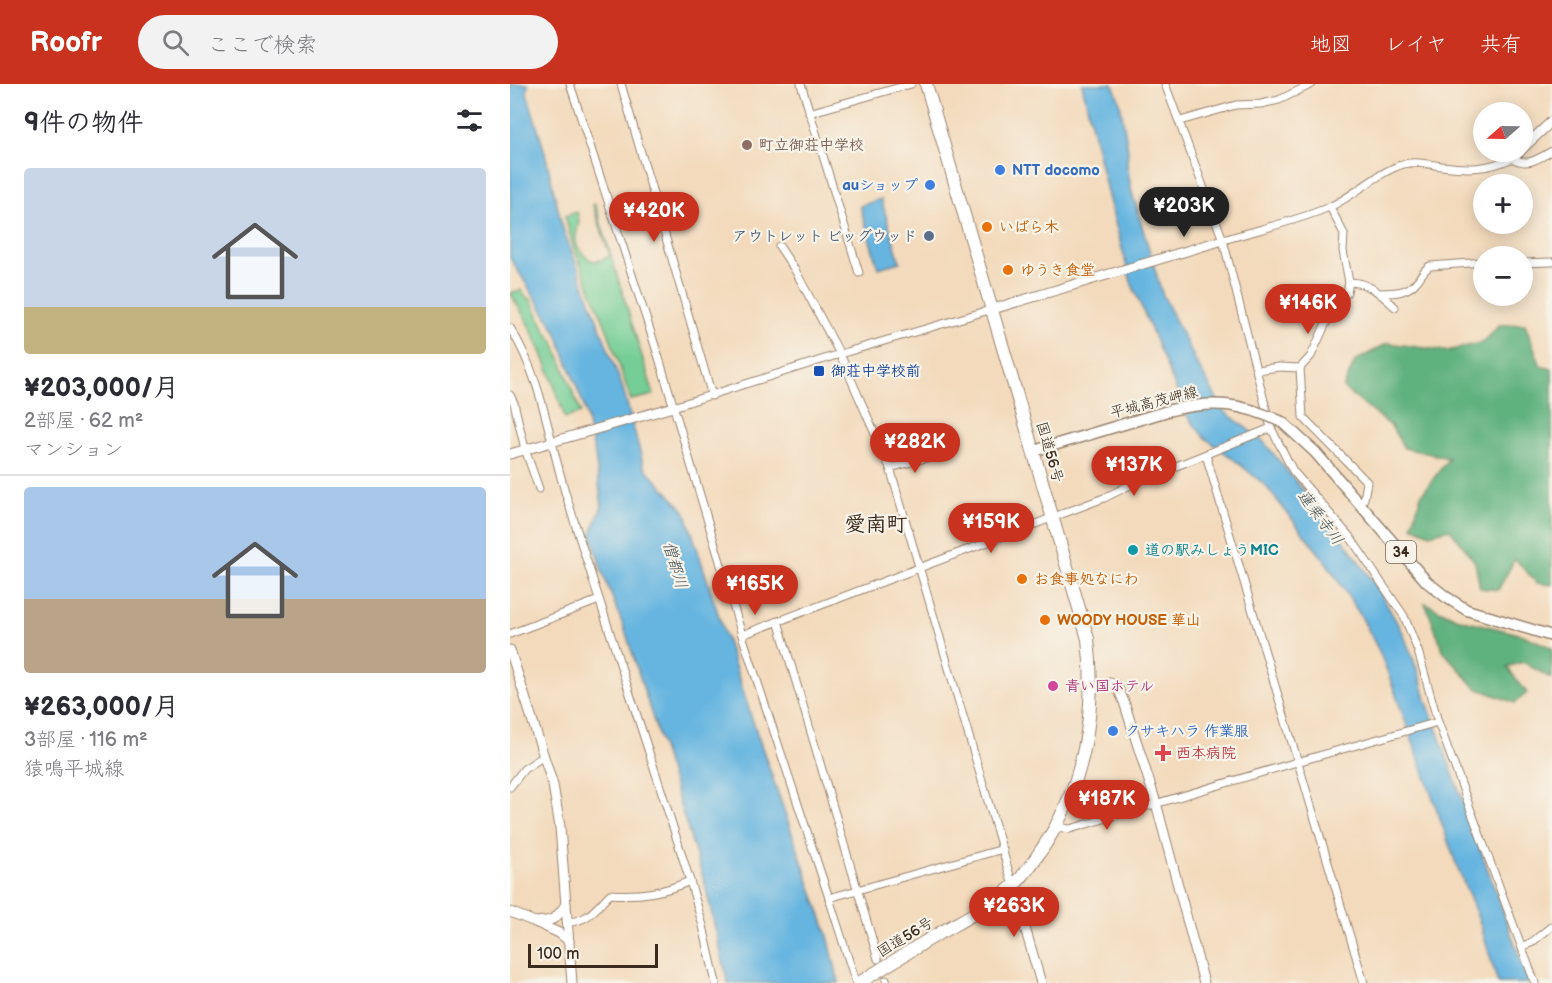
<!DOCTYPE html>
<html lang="ja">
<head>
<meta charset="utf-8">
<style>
	:root { --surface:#fff; --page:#f2f2f3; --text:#2b2b33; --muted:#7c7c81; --line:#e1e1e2; --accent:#c8321e }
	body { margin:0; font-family:"Balsamiq Sans","Klee One",sans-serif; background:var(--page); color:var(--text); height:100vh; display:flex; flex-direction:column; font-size:22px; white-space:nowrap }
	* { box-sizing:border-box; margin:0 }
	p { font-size:20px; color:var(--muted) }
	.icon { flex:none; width:33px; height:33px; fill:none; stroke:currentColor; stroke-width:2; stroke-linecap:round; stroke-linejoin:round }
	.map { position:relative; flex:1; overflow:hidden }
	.panel { display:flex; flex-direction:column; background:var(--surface); width:510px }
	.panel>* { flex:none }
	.needle { width:39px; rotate:250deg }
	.controls { position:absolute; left:963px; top:18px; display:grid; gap:12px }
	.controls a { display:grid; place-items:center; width:60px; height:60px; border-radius:50%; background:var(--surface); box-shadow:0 3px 15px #0003; font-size:30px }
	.scale { position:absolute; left:18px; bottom:15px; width:130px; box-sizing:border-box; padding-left:6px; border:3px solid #3b2a1e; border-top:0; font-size:16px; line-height:21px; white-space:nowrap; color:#3b2a1e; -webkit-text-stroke:4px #f7f3e8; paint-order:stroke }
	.price { position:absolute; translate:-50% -51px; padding:0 14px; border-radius:21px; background:var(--accent); color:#fff; font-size:20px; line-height:39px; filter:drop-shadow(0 2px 3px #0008) }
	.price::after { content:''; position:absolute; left:50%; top:36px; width:18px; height:14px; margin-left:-9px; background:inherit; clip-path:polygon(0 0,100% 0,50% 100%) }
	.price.selected { background:#222; color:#fff }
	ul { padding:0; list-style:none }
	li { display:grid; align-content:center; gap:12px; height:318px; padding:0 24px }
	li+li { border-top:2px solid var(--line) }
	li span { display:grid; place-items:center; height:186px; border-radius:6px; color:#555 }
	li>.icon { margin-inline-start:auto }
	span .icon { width:108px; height:108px; fill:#fffc; stroke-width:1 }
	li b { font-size:26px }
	h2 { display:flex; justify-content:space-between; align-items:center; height:72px; padding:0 24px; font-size:26px }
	header { display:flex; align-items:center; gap:36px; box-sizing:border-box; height:84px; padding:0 30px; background:var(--accent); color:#fff }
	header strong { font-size:28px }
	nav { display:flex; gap:33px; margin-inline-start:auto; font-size:21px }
	.search { width:420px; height:54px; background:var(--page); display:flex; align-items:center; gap:15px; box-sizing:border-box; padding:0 21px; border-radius:33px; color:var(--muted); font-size:22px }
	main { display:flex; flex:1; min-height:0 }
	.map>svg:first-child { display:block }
	.green { fill:#74ce95; stroke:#587c5a; stroke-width:1.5 }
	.forest { fill:#5fb17e; stroke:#4d6e4e; stroke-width:1.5 }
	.water { fill:#66b5e0; stroke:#50707f; stroke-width:1.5 }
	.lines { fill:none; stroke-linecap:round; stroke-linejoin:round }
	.street-casing { stroke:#97826d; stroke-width:9 }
	.secondary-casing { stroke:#97826d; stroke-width:11 }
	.primary-casing { stroke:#97826d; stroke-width:13 }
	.highway-casing { stroke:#97826d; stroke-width:14 }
	.street { stroke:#fff; stroke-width:7 }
	.secondary { stroke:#fff; stroke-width:9 }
	.primary { stroke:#fff; stroke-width:10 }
	.highway { stroke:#fff; stroke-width:12 }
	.primary-bridge-casing { stroke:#97826d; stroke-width:13; stroke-linecap:butt }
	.primary-bridge { stroke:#fff; stroke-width:10 }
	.education-dot { fill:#8d6e63; stroke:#f7f3e8; stroke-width:2 }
	.shop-dot { fill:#3f7fe0; stroke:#f7f3e8; stroke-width:2 }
	.food-dot { fill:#e8710a; stroke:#f7f3e8; stroke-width:2 }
	.service-dot { fill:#5c6f8a; stroke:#f7f3e8; stroke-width:2 }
	.transit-dot { fill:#1a4fb4; stroke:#f7f3e8; stroke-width:2 }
	.culture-dot { fill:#0f9aa8; stroke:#f7f3e8; stroke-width:2 }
	.hotel-dot { fill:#d1479c; stroke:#f7f3e8; stroke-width:2 }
	.health-dot { fill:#e0444e; stroke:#f7f3e8; stroke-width:2 }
	.labels { text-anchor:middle; stroke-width:4.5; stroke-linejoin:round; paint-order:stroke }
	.shield { fill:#f7f3e8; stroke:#73665b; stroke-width:1.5 }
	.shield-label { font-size:14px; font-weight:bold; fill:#3b2a1e }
	.education-label { font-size:15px; font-weight:bold; fill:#785e54; stroke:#f7f3e8; text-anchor:start }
	.shop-label { font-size:15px; font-weight:bold; fill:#366cbe; stroke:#f7f3e8; text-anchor:start }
	.food-label { font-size:15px; font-weight:bold; fill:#c56008; stroke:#f7f3e8; text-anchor:start }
	.service-label { font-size:15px; font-weight:bold; fill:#4e5e75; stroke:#f7f3e8; text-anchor:end }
	.transit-label { font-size:15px; font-weight:bold; fill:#164399; stroke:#f7f3e8; text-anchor:start }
	.street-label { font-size:15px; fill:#3b2a1e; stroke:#f7f3e8 }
	.culture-label { font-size:15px; font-weight:bold; fill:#0d838f; stroke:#f7f3e8; text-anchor:start }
	.hotel-label { font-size:15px; font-weight:bold; fill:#b23c85; stroke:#f7f3e8; text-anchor:start }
	.health-label { font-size:15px; font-weight:bold; fill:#be3a42; stroke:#f7f3e8; text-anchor:start }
	.water-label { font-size:16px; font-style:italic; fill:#485458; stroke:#f7f3e8 }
	.district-label { font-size:21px; font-weight:bold; fill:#3b2a1e; stroke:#f7f3e8 }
</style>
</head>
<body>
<header>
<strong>Roofr</strong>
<div class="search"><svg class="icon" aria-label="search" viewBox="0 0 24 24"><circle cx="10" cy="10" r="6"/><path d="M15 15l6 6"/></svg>ここで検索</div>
<nav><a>地図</a><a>レイヤ</a><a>共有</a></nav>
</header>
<main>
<section class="panel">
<h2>9件の物件<svg class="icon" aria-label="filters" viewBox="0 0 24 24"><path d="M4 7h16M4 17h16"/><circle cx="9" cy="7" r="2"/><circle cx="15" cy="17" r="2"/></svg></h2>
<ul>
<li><span style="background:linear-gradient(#c9d6e8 75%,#c2b280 0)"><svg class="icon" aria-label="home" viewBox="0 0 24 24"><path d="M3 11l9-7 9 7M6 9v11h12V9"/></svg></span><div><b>¥203,000/月</b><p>2部屋 · 62 m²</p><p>マンション</p></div></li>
<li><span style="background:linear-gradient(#a9c7e8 60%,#b9a48a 0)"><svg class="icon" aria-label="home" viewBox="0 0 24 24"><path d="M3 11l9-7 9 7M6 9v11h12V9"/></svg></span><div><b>¥263,000/月</b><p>3部屋 · 116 m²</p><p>猿鳴平城線</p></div></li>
</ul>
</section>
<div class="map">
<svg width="1042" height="899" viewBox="0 0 1042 899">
	<rect width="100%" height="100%" fill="#f7f3e8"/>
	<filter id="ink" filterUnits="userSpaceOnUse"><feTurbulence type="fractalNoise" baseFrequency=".0167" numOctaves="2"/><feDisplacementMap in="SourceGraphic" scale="12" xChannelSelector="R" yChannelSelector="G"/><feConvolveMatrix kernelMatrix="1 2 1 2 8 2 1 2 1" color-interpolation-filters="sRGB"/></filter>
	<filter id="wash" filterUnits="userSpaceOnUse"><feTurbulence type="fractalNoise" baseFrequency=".008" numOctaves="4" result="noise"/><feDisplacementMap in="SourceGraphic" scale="24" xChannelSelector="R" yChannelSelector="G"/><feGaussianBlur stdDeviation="1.35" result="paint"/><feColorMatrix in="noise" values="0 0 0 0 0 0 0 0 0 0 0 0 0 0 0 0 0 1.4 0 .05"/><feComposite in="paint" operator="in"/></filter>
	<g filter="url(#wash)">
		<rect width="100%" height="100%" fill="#f3dabc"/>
		<g class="green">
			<path d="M85,120L144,311L121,316L98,248L63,162L55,132L67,128C72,143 65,144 66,157C67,165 77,177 86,177C90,177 96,174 100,172L83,121Z"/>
			<path d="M11,206L18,215L20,214L35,246L44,258L71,329L55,334C41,290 26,248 0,209Z"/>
		</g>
		<g class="forest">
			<path d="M1015,240L1031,282L1042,285V501L1027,499L1005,475L988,506L970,504L965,478L940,445L920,450L902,442L911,411L939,374L894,364L881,342L833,304L845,277L878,259L937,267L974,258L989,241Z"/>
			<path d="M915,519L946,534L1013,551L1042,564V595L1013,578L997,583L1017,609L1005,619L966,604L934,568Z"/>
		</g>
		<g class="water">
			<path d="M0,0H18L17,9L35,69L52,142L113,305L134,383L175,427L242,635L318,852L329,899H218L195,800L116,549L92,487L81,450L92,422L85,371L74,322L46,247L0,174Z"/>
			<path d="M572,0H603L610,19L618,66L617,80L621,105L652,209L686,278L714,327L753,357L838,462L866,502L893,549L910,593L916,616L1019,899H988L969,836L948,785L881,597L870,569L851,532L816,478L756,402L727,378L694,353L678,333L621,198L598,112Z"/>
			<path d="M371,115L390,178L368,184L350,122Z"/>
		</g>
	</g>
	<g filter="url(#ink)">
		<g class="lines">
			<defs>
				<g id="street">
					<path d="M60,0L149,274L232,551L319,814L493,765"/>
					<path d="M111,0L202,312"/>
					<path d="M291,0L349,189"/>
					<path d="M655,0L713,156L761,344L783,387L840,453L894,532L908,567L928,638L1025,899"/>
					<path d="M299,29L401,0"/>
					<path d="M670,37L726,21L751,20L769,16L802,0"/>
					<path d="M713,156C746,146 788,137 819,123C845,112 867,88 894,80C906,77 918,80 931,82C957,85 978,86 1002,74C1017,83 1028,75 1042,67"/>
					<path d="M269,162L285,186L330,270L380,384L503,802"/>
					<path d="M1012,179L1042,178"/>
					<path d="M839,198C859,198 872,211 885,223"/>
					<path d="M870,209C884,209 898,209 907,197C912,191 913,186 920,182L974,178"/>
					<path d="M0,244C32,293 39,356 56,411C96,540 140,668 180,797L193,842L206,899"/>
					<path d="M790,284L793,333L857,398L854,415"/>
					<path d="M747,286L769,283L790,284L801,272L816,239L837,208L839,198L833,167L834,150L820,123"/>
					<path d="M0,311L4,319L15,365L29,405"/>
					<path d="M163,323L330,270L483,225"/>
					<path d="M696,371L854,899"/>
					<path d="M380,384L423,372"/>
					<path d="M268,537L368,875"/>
					<path d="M0,550L89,516"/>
					<path d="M232,551L594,414L624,399L761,344"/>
					<path d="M0,703L14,685L34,672"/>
					<path d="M547,743L560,745L787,678L928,638"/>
					<path d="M319,814L346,899"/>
					<path d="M57,838C78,838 86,824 100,810C130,812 152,809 180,797"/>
					<path d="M1012,862L1021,859L1042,842"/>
					<path d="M376,896L377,899"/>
				</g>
				<g id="secondary">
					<path d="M1012,65L1042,37"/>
					<path d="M1002,74L1010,68"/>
					<path d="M483,225L713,156"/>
					<path d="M0,370L163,323"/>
					<path d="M0,566L43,701L50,743L62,899"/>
					<path d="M582,605L600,599L607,602L614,618L646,719L694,899"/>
					<path d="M503,802L531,899"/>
					<path d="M56,820C46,836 43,837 25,838L49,849L59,857"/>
					<path d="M0,828L25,838"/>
				</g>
				<g id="primary">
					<path d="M772,338L805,368L917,498L936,513L957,526L1042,552"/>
					<path d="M524,367L661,326"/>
				</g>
				<path id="highway" d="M349,899C373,884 398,868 423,853C450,837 480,823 504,801C515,791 523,778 532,765C574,703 587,629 578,555L416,0"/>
			</defs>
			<use href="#street" class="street-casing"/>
			<use href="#secondary" class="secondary-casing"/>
			<use href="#primary" class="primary-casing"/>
			<use href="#highway" class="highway-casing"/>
			<use href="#street" class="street"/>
			<use href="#secondary" class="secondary"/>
			<use href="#primary" class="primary"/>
			<use href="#highway" class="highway"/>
			<defs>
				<path id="primary-bridge" d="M661,326C705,316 731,319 772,338"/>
			</defs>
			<use href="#primary-bridge" class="primary-bridge-casing"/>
			<use href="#primary-bridge" class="primary-bridge"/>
		</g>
	</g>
	<circle class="education-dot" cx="237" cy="61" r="6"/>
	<g class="shop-dot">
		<circle cx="490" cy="86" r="6"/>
		<circle cx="420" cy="101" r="6"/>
		<circle cx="603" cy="647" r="6"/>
	</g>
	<g class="food-dot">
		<circle cx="477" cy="143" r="6"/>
		<circle cx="498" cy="186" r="6"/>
		<circle cx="512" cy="495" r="6"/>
		<circle cx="535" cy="536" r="6"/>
	</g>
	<circle class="service-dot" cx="419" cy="152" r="6"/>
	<rect class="transit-dot" x="303" y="281" width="12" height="12" rx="3"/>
	<circle class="culture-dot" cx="623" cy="466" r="6"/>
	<circle class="hotel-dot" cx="543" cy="602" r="6"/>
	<path class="health-dot" d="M650 660h6v6h6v6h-6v6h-6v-6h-6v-6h6z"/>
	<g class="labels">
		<rect class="shield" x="876" y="457" width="30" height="22" rx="4.5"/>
		<g class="shield-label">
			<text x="891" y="473">34</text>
		</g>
		<g class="education-label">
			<text x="249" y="66">町立御荘中学校</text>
		</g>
		<g class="shop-label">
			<text x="502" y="91">NTT docomo</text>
			<text x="408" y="106" text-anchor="end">auショップ</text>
			<text x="615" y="652">クサキハラ 作業服</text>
		</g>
		<g class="food-label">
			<text x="489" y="148">いばら木</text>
			<text x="510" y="191">ゆうき食堂</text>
			<text x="524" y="500">お食事処なにわ</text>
			<text x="547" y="541">WOODY HOUSE 華山</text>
		</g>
		<g class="service-label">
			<text x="407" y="157">アウトレット ビッグウッド</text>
		</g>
		<g class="transit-label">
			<text x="321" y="292">御荘中学校前</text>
		</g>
		<g class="street-label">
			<text transform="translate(644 318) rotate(-14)" y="5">平城高茂岬線</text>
			<text transform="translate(540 368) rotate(74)" y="5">国道56号</text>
			<text transform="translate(395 853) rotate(-31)" y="5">国道56号</text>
		</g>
		<g class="culture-label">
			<text x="635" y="471">道の駅みしょうMIC</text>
		</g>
		<g class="hotel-label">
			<text x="555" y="607">青い国ホテル</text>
		</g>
		<g class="health-label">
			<text x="666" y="674">西本病院</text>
		</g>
		<g class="water-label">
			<text transform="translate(811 433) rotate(53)" y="6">蓮乗寺川</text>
			<text transform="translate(166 481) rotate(74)" y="6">僧都川</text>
		</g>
		<g class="district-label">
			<text x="366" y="447">愛南町</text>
		</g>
	</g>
</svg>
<div class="controls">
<a><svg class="needle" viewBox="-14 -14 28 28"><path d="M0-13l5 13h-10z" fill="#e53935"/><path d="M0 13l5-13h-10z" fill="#7c7c81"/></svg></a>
<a>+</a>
<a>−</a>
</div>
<div class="scale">100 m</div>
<b class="price selected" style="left:674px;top:154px">¥203K</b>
<b class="price" style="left:144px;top:159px">¥420K</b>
<b class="price" style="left:798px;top:251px">¥146K</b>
<b class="price" style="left:405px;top:390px">¥282K</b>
<b class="price" style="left:624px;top:413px">¥137K</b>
<b class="price" style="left:481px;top:470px">¥159K</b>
<b class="price" style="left:245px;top:532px">¥165K</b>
<b class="price" style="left:597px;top:747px">¥187K</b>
<b class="price" style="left:504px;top:854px">¥263K</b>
</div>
</main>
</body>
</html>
